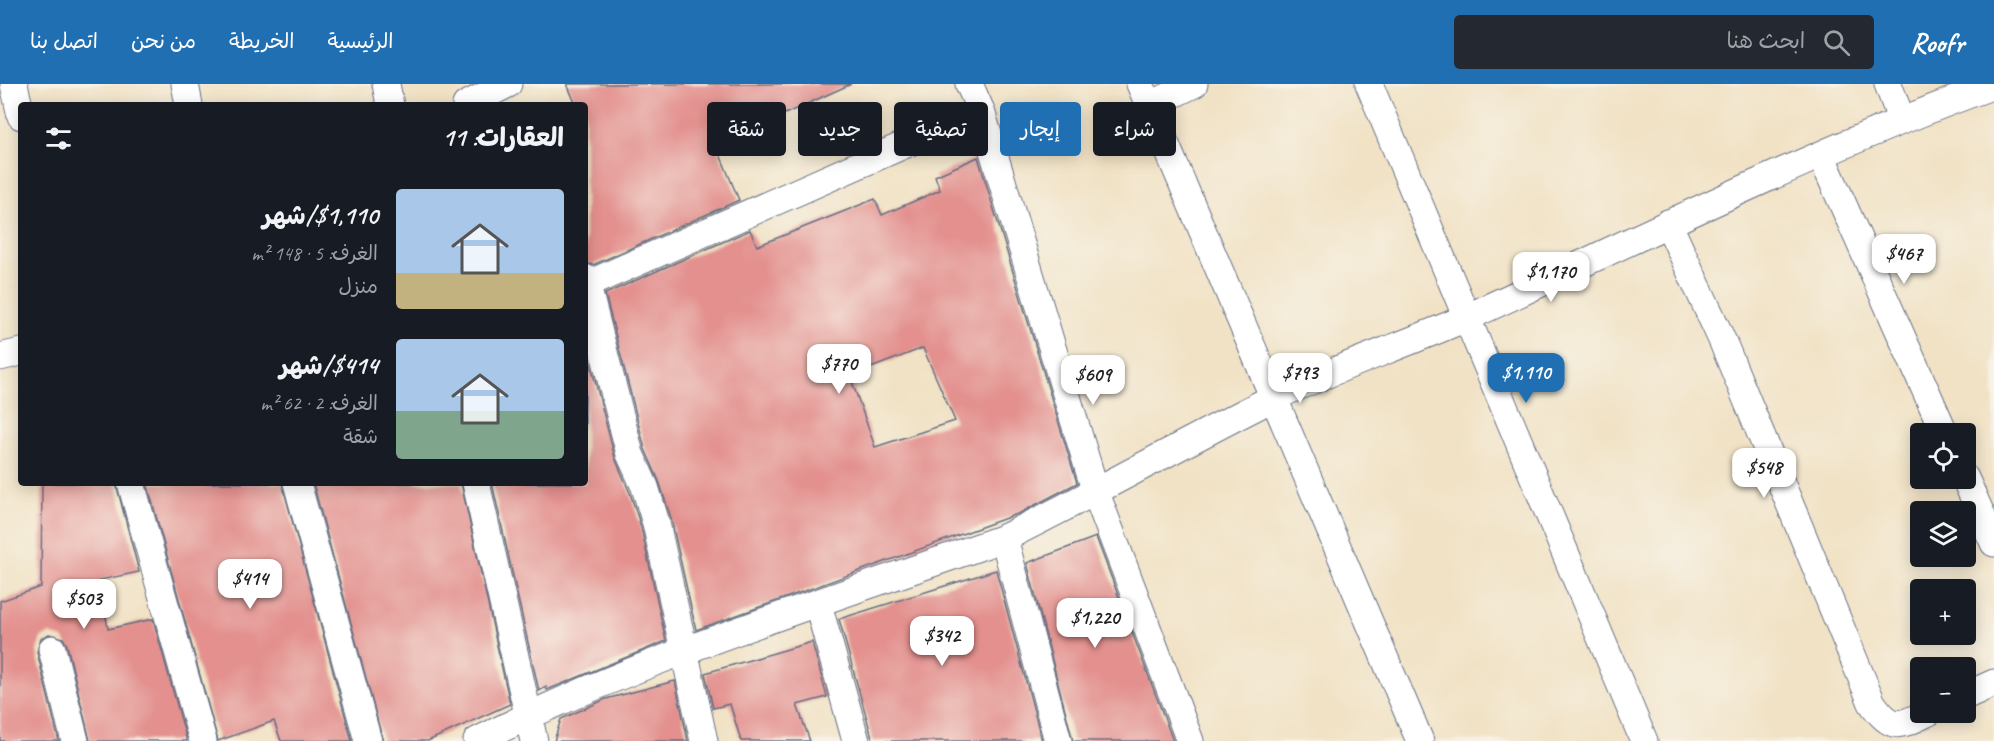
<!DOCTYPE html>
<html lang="ar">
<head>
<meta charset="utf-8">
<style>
	:root { --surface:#171b24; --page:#242831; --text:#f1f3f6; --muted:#9ea1a6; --accent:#1f6fb2 }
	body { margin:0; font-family:Caveat,"Playpen Sans Arabic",sans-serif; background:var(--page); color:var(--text); direction:rtl; height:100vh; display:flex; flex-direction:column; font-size:22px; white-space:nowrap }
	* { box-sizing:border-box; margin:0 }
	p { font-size:20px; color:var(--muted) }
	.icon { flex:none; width:33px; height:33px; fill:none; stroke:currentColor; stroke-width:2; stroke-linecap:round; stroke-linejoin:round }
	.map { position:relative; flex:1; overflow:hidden; direction:ltr }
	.side { position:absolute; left:18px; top:18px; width:570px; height:384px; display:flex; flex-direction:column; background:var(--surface); border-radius:6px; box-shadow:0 3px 15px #0003; direction:rtl }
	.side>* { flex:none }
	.banner { position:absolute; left:606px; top:18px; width:570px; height:54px; direction:rtl; display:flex; gap:12px }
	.controls { position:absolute; left:1910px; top:339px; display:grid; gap:12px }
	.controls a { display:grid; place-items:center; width:66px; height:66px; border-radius:6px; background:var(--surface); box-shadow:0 3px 15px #0003; font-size:30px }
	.price { position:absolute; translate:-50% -51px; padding:0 14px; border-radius:12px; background:#fff; color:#222; font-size:20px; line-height:39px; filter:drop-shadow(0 2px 3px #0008) }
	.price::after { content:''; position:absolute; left:50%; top:36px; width:18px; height:14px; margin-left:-9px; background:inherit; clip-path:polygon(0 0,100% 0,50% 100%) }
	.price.current { background:var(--accent); color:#fff }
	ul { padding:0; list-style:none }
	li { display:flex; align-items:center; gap:18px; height:150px; padding:0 24px }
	li span { display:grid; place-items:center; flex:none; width:168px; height:120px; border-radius:6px; color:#555 }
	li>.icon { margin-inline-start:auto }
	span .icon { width:72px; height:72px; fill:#fffc; stroke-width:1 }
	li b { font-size:26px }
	h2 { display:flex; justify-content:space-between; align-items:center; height:72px; padding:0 24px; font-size:26px }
	.tag { padding:0 21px; border-radius:6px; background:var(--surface); box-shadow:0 3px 15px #0003; font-size:21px; line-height:54px }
	.tag.current { background:var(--accent); color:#fff }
	header { display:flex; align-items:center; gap:36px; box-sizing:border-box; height:84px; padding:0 30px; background:var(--accent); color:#fff }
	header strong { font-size:28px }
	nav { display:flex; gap:33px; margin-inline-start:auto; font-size:21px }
	.search { width:420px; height:54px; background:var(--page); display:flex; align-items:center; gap:15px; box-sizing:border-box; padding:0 21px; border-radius:6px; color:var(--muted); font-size:22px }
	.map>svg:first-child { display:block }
	.building { fill:#e3908e; fill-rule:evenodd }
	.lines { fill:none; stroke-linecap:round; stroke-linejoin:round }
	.minor-casing { stroke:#666e82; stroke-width:29 }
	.minor { stroke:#fff; stroke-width:27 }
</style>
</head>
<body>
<header>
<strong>Roofr</strong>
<div class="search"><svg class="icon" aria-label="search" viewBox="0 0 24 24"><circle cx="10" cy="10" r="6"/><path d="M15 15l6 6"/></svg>ابحث هنا</div>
<nav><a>الرئيسية</a><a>الخريطة</a><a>من نحن</a><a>اتصل بنا</a></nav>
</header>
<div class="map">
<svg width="1994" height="657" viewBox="0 0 1994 657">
	<rect width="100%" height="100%" fill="#f7f3e8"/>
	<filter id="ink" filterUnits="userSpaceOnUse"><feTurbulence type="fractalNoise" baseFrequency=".0167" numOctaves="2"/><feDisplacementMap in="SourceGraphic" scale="12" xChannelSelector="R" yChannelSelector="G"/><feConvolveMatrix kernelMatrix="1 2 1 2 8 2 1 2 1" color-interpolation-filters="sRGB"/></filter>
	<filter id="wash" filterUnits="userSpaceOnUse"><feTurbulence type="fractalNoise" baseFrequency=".008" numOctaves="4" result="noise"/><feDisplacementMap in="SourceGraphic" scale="24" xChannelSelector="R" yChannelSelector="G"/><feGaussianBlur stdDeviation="1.35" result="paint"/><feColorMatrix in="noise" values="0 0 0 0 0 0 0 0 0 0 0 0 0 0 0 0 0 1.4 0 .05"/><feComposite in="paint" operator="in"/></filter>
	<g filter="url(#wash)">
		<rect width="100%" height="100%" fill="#f1e2c5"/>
		<g id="blocks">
			<g class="building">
				<path d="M567,0H851L716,61L739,116L593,181L585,179V21H576Z"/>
				<path d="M978,73L1077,399L1020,429L696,546L671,434L659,397L645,365L605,210L750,146L757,162L875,115L882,131L940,106L935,92ZM923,264L955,337L875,363L850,292Z"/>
				<path d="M585,258L615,374L630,409L641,443L666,557L547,606L546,603L539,607L492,399H585Z"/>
				<path d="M42,399H116L139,488L100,496L108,545L153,535L187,657H90L67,561L63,554L49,550L41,554L37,568L59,657H0V517L41,503Z"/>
				<path d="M147,399H282L352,657H281L274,637L218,657Z"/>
				<path d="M313,399H461L510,620L428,657H383Z"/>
				<path d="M1096,453L1173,657H1073L1027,479Z"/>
				<path d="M996,486L1042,657H873L839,535Z"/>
				<path d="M812,558L827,613L797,621L810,657H741L730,620L713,624L705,589Z"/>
				<path d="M675,597L688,657H554L561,635L606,615Z"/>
			</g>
		</g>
	</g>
	<g filter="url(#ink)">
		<use href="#blocks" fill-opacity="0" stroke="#666e82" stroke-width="1.5"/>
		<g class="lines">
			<defs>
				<g id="minor">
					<path d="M14,0L21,32"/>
					<path d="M185,0L189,21"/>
					<path d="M386,0L390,21"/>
					<path d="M969,0L981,27L1096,409L1190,657"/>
					<path d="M1140,0L1420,657"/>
					<path d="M1369,0L1644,657"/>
					<path d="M1888,0L1901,35"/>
					<path d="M466,21L508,0"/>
					<path d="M1149,22L1194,0"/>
					<path d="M1821,71L1945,350"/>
					<path d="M1668,139L1722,256L1872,619C1893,648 1900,642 1929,628"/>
					<path d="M585,194L630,370L645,403L656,439L704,657"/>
					<path d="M588,200L981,27"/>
					<path d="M0,273L21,268"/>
					<path d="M1965,394L1994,459"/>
					<path d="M131,399L203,657"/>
					<path d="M297,399L368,657"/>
					<path d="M476,399L534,657"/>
					<path d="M818,520L856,657"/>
					<path d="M52,565L75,657"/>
					<path d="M1965,612L1994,599"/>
					<path d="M477,657C644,572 827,517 1004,454"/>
					<path d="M1058,657L1004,454C1094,410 1181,360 1271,315C1334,284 1403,262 1468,233C1642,153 1814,67 1994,1"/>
				</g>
			</defs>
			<use href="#minor" class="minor-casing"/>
			<use href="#minor" class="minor"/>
		</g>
	</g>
</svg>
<div class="controls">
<a><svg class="icon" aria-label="locate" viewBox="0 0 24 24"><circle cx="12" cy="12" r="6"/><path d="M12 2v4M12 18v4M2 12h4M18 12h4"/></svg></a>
<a><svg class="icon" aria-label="layers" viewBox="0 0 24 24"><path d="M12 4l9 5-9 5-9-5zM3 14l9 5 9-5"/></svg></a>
<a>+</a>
<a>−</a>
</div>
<b class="price" style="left:1904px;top:201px">$467</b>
<b class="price" style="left:1551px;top:219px">$1,170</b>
<b class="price" style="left:839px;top:311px">$770</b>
<b class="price" style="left:1300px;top:320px">$793</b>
<b class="price current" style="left:1526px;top:320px">$1,110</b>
<b class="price" style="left:1093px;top:322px">$609</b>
<b class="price" style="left:1764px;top:415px">$548</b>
<b class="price" style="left:250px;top:526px">$414</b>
<b class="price" style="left:84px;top:546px">$503</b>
<b class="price" style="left:1095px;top:565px">$1,220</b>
<b class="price" style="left:942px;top:583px">$342</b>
<div class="banner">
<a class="tag">شراء</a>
<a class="tag current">إيجار</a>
<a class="tag">تصفية</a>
<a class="tag">جديد</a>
<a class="tag">شقة</a>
</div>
<section class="side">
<h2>العقارات: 11<svg class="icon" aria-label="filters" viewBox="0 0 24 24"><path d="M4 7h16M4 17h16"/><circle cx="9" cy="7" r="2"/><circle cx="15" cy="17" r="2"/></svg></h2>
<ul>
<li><span style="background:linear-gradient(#a9c7e8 70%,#c2b280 0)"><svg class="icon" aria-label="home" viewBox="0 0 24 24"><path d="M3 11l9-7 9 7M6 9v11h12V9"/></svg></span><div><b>$1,110/شهر</b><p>الغرف: 5 · 148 m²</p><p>منزل</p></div></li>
<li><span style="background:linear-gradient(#a9c7e8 60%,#7fa58c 0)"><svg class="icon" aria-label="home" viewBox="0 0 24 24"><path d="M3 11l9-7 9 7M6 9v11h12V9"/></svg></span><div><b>$414/شهر</b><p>الغرف: 2 · 62 m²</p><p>شقة</p></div></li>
</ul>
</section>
</div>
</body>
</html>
